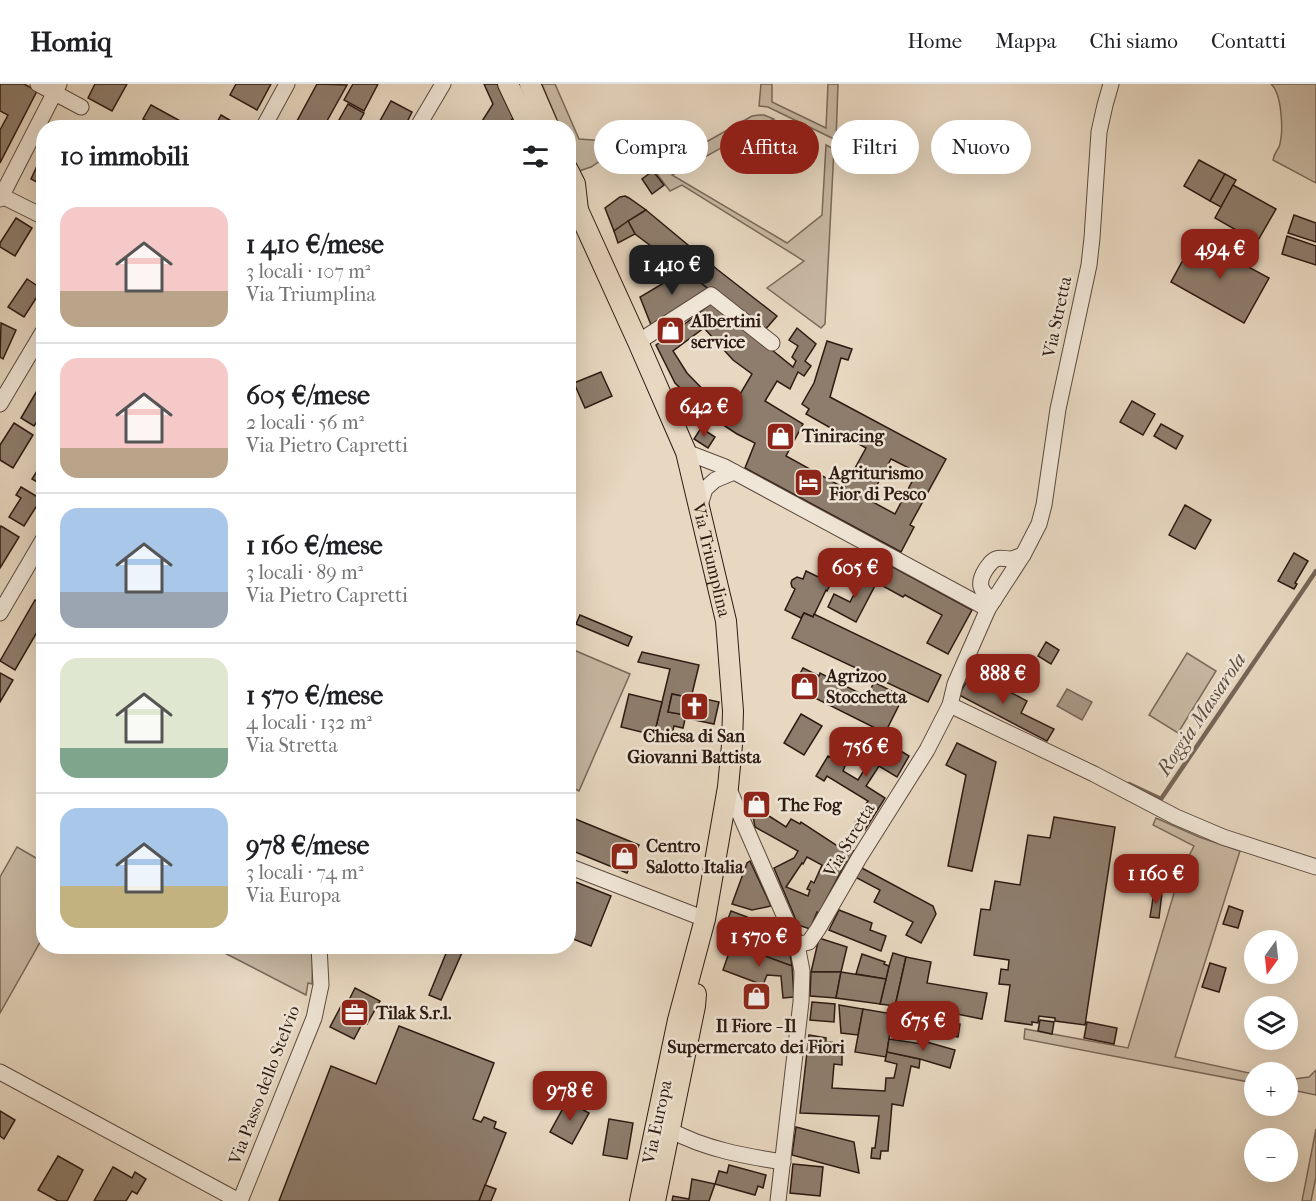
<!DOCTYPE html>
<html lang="it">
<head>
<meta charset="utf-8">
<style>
	:root { --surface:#fff; --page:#f2f2f2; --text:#202124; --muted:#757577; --line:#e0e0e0; --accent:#8f2418 }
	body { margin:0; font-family:"IM FELL French Canon",serif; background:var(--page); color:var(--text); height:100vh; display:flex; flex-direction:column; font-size:22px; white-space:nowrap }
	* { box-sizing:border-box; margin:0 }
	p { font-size:20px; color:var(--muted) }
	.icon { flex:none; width:33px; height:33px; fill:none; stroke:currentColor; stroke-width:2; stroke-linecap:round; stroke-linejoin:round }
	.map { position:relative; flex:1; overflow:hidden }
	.drawer { position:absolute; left:36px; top:36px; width:540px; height:834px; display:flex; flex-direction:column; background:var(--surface); border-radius:24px; box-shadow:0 6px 24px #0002 }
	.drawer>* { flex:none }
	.banner { position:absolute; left:594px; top:36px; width:570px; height:54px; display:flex; gap:12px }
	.needle { width:39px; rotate:195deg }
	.fabs { position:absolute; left:1244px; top:846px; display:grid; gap:12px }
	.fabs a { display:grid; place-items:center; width:54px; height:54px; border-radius:50%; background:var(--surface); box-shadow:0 6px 24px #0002; font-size:30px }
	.price { position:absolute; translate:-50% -51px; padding:0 14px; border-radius:12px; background:var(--accent); color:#fff; font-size:20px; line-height:39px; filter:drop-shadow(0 2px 3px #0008) }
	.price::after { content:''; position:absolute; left:50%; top:36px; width:18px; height:14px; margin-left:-9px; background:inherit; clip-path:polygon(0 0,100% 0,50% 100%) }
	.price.selected { background:#222; color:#fff }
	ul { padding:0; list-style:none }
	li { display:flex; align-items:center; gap:18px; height:150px; padding:0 24px }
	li+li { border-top:2px solid var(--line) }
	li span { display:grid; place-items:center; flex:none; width:168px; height:120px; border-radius:18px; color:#555 }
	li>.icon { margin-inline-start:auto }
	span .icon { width:72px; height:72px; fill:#fffc; stroke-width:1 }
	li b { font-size:26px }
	h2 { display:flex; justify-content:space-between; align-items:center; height:72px; padding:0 24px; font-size:26px }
	.pill { padding:0 21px; border-radius:27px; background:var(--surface); box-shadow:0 6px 24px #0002; font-size:21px; line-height:54px }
	.pill.selected { background:var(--accent); color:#fff }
	header { display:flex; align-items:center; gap:36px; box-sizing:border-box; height:84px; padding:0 30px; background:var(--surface); border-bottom:2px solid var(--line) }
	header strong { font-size:28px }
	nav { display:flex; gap:33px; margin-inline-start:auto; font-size:21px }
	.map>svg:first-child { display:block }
	.green { fill:#c8b8a3; stroke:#7a695a; stroke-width:1.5 }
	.water { fill:#a89786; stroke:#776558; stroke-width:1.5 }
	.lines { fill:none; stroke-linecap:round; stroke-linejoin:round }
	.stream { stroke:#776558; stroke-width:4.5 }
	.building { fill:#8e7d6d; stroke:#2d1a12; stroke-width:1.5; fill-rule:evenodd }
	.minor-casing { stroke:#5c4a3e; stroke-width:17 }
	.major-casing { stroke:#2d1a12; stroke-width:22 }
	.minor { stroke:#f0e6d7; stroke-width:15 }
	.major { stroke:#e8d8c1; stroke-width:20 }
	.labels { text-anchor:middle; stroke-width:5; stroke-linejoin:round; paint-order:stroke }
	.street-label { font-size:18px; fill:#2d1a12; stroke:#f0e6d7 }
	.poi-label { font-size:18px; font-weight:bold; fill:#2d1a12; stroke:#f0e6d7; text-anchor:start }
	.water-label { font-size:20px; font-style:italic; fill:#5e4c40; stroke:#f0e6d7 }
</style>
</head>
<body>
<header>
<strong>Homiq</strong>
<nav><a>Home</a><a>Mappa</a><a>Chi siamo</a><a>Contatti</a></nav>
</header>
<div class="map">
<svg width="1316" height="1117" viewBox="0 0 1316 1117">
	<rect width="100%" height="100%" fill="#e8d8c1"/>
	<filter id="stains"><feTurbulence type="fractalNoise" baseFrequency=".00333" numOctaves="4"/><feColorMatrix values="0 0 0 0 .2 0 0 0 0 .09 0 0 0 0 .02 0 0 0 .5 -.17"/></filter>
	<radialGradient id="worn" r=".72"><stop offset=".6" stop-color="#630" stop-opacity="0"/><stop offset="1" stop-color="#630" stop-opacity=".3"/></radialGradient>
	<g class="green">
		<path d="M542,0H555L579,55L621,58L631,40L671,44L670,70L616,66L591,83L579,87L569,63L568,44L560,43Z"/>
		<path d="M761,0H772V18L826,44L828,0H838L836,56L768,23L759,22Z"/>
		<path d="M1271,0H1316V99L1273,76C1274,70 1276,68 1279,63C1284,48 1282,10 1271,0Z"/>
		<path d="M759,31H764L774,35L672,91L787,159L822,131L826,61L834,65L825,240L821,244L767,204L804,177L682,101L670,107L647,77L671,78L752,32Z"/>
		<path d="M569,564L630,590L579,707L569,702Z"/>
		<path d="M1187,569L1216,587L1178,649L1149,631Z"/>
		<path d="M1156,734L1199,753L1240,767L1175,973L1254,990V999L1024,955L1025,945L1128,964L1180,789L1194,762L1153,741Z"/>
		<path d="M17,763L43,778V853L0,929V793Z"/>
		<path d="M213,863H313L312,900L308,899L306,911Z"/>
		<path d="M1316,986V1011L1287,1005V996L1309,993Z"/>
		<path d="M1316,1045V1093L1311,1117H1302Z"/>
	</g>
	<path class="water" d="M1067,605L1092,618L1082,636L1057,622Z"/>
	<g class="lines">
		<path class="stream" d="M1129,700L1161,715L1316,487"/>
	</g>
	<g class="building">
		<path d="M0,0H24L37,7L0,79V46L8,31L0,27Z"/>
		<path d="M95,0H127L112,27L88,14Z"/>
		<path d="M236,0H271L257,26L230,11Z"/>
		<path d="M317,0L347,1L323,44H310L297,37Z"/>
		<path d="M353,0H378L364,27L344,16Z"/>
		<path d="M484,0H499L515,31L506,44H482L479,42L493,20Z"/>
		<path d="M391,17L412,28L404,44H376Z"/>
		<path d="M348,20L364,29L356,44H353L339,36Z"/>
		<path d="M151,21L184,39L181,44H146L149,38L143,35Z"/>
		<path d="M221,31L243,44H214Z"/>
		<path d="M1199,76L1225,90L1210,117L1184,102Z"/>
		<path d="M38,80L44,83V102L31,95Z"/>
		<path d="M653,87L664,101L652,110L642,95Z"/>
		<path d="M1225,90L1236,96L1221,123L1210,117Z"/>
		<path d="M1233,101L1276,125L1257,158L1215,134Z"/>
		<path d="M625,112L629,114L646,126L614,147L605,124L620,113Z"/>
		<path d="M646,126L718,186L777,232L764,247L635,150L628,137Z"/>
		<path d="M1294,131L1316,139V158L1288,149Z"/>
		<path d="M16,134L32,144L15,172L0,163V159Z"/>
		<path d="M628,137L635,150L618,159L614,147Z"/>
		<path d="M1287,152L1316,162V181L1282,170Z"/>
		<path d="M1195,154L1269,194L1244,239L1171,198Z"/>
		<path d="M684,187L710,206L651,241L640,213Z"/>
		<path d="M27,195L42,205L24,233L8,223Z"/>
		<path d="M713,218L737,244L740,240L793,283L796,277L792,273L798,262L789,256L797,244L816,260L805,277L811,282L804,292L798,288L790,305L777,297L765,317L803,340L786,372L844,404L866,364L806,330L809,325L802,320L814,299L827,257L852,265L848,276L841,274L830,313L946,375L910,441L914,443L901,468L745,384L755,359L737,350L708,331L675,299L656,261L666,254L662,247L678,236L682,242ZM704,244L733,276L752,290L729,329L719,322L687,289L673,267ZM891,375L917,388L895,430L869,416Z"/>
		<path d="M1,239L16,246L3,275L0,273Z"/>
		<path d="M601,288L612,312L585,324L574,299Z"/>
		<path d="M38,305L44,308V327L34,342L21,334Z"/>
		<path d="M1132,317L1155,330L1143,351L1120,338Z"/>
		<path d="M14,339L33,351L13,384L0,376V361Z"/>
		<path d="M1161,340L1183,352L1176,365L1154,352Z"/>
		<path d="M701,344L715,353L708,364L694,355Z"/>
		<path d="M44,376V402L32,395Z"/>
		<path d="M21,403L41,415L24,442L9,433L21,414L16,411Z"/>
		<path d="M1185,421L1211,436L1195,465L1169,451Z"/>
		<path d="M1,442L19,453L0,484V444Z"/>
		<path d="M1294,469L1308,477L1295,499L1297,500L1294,505L1278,497Z"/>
		<path d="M891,482L972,526L948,570L927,559L942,531L905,511L903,513L881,501Z"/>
		<path d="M806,487L831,499L827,507L826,506L813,533L804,529L801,534L785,526L795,505L792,503L791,499L792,496L797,493L803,495Z"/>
		<path d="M866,487L879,494L856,538L828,523L834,510L850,518Z"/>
		<path d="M35,516L44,521V536L15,586L0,577Z"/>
		<path d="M804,529L813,533L814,530L941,591L928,618L792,554Z"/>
		<path d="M580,531L632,553L628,562L576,540Z"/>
		<path d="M1046,558L1059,566L1051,580L1038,572Z"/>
		<path d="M642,568L699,581L691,614L672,610L668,628L686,631L683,644L674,642L672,650L667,649L665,654L654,651L670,585L638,578Z"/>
		<path d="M803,584L819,592L820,589L867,613L874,598L903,613L885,649L793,603Z"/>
		<path d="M972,588L1027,617L1021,629L1054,645L1047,657L959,611Z"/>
		<path d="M0,589L13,596L0,618Z"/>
		<path d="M629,610L662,618L654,651L621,643Z"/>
		<path d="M672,610L691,614L692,612L719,618L714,640L685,634L686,631L668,628Z"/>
		<path d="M801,630L822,642L804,671L784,659Z"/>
		<path d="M883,656L909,672L897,693L879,682L866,702L885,714L865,746L854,740L868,717L827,692L824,697L816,692L828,672L845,682L843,687L858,696Z"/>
		<path d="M957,659L996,678L972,787L948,782L966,691L946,681Z"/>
		<path d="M764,709L769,732L786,743L791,735L800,740L801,738L842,765L844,762L854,767L848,778H846L819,829L817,828L810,845L798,841L774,784L794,774L798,767L755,743L749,712ZM807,773L822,781L814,799L811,797L807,805L810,806L808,812L786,803L802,779L803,780Z"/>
		<path d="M568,732L639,761L627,789L568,765Z"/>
		<path d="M1054,733L1115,743L1085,941L1055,937V934L1039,932L1038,939L1032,938V941L1005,937L1010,901L999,900L1001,885L1008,886L1009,876L974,871L981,825L990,826L995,797L1020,801L1028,751L1050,754Z"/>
		<path d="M750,777L771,822L752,826L732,820L747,779Z"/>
		<path d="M860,783L933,822L936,830L921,859L906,851L913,838L874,818L880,806L855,793Z"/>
		<path d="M568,795L611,812L591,862L568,853Z"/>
		<path d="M1154,808L1162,809L1159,834L1150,833Z"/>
		<path d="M1229,822L1243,827L1238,844L1223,840Z"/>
		<path d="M839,826L872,839L870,846L886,852L881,867L829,846Z"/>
		<path d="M731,827L747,833L744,841L755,844L752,851L789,864L792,882L720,856Z"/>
		<path d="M819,854L847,863L841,888H811Z"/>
		<path d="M732,860L792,882L794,913L783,914L781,892L767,891L763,901L723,886Z"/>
		<path d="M449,862H465L441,916L429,911Z"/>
		<path d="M893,869L906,873L895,922L880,920L889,882Z"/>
		<path d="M862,870L885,878L884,880L889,882L886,895L856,890Z"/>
		<path d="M906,873L931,878L927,899L987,909L982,935L896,918Z"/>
		<path d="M1210,879L1226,884L1219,908L1202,903Z"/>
		<path d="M811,888H841L836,914L810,912Z"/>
		<path d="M841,888L886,895L880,920L836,914Z"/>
		<path d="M355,904L380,917L367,940L363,938L354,955L330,943L341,922L345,924Z"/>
		<path d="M812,918L835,920L834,938L810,936Z"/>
		<path d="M839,921L863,925L858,951L841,949Z"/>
		<path d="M863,925L893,930L886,973L855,968Z"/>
		<path d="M910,932L960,940L958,953L908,945Z"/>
		<path d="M1040,936L1054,938L1052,950L1038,947Z"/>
		<path d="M1087,938L1117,944L1114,960L1084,954Z"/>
		<path d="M399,942L494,979L473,1035L481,1038L484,1033L496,1038L494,1044L506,1049L479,1117H279L331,982L376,1000Z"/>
		<path d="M809,951L826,954V958L842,959V981L834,980L832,1004L885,1007L886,994H894L897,980L885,977L887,968L920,975L919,984L911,982L903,1022L892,1020L888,1067H881L880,1075L871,1074L872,1064H875L879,1032L800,1029Z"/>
		<path d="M889,955L922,960L923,957L955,966L950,984L920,975L887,968Z"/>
		<path d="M567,1017L589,1029L572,1060L550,1048Z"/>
		<path d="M0,1027L15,1036L4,1055L0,1052Z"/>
		<path d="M609,1035L633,1039L627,1075L603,1071Z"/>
		<path d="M796,1043L854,1058L859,1089L792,1071Z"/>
		<path d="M58,1072L83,1086L67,1117H58L38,1106Z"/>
		<path d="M793,1080L823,1083L820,1112L790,1109Z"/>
		<path d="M729,1081L766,1091L763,1104L758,1102L755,1111L715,1100L719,1087L727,1089Z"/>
		<path d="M113,1083L132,1094L135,1088L146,1095L137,1110L132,1107L126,1117H94Z"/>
		<path d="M692,1095L715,1100L709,1117H672L673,1112L689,1115Z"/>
		<path d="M485,1101L496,1105L491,1117H479Z"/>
	</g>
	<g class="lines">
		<defs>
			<g id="minor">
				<path d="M38,0L81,23"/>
				<path d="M263,44L287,0"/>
				<path d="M417,44L443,0"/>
				<path d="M2,112L44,133"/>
				<path d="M0,115L59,0"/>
				<path d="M638,258L711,211L772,259"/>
				<path d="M0,320L44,246"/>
				<path d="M686,368L725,383L988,525"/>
				<path d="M699,424L705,405L715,396L734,388"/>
				<path d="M994,516C979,508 977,499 986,485C989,481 991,477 996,475C1001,473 1005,475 1010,475C1014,475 1019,472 1023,471"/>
				<path d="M0,529L44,454"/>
				<path d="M950,621L1094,690L1176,733L1223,753L1316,783"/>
				<path d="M728,703L797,861L802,887L801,918L778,1117"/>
				<path d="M568,782L705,835"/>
				<path d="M797,861L809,858L818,845L859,774L927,666L950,621L955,600L988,525L1023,471L1039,440L1044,421L1058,325L1089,181L1092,154L1099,48L1105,21L1111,0"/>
				<path d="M0,988L239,1117"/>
				<path d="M670,1046C705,1065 744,1072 783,1078"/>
				<path d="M240,1117L314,934L321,901L319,862"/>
			</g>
			<g id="major">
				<path d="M508,0L529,44"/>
				<path d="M530,0L549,44"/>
				<path d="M568,86L575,100L578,126"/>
				<path id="s1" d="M568,116L578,126L638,258L686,368L726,537L733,627L732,661L728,703L705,835L678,936L640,1117"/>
				<path d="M655,1117L695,922L696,910"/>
			</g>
		</defs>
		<use href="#minor" class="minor-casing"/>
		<use href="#major" class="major-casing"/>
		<use href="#minor" class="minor"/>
		<use href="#major" class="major"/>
	</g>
	<defs>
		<symbol id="shop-square" viewBox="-11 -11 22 22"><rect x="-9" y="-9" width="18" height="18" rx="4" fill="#8f2418" stroke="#f0e6d7"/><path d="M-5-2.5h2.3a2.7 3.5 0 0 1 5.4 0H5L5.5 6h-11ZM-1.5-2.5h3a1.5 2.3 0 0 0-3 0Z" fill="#fff"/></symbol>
		<symbol id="hotel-square" viewBox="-11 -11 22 22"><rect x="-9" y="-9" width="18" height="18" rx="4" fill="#8f2418" stroke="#f0e6d7"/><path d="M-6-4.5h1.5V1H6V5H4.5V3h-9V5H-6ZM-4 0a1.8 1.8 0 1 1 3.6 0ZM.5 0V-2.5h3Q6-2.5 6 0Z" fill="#fff"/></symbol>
		<symbol id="church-square" viewBox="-11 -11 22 22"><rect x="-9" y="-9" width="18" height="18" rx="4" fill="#8f2418" stroke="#f0e6d7"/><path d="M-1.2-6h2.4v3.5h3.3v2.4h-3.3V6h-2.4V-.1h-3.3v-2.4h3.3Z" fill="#fff"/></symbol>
		<symbol id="office-square" viewBox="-11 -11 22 22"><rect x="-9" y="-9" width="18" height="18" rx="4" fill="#8f2418" stroke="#f0e6d7"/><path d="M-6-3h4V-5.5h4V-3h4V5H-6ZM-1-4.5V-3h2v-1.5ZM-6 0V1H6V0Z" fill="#fff"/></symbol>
	</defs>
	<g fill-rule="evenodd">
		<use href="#shop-square" x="654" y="230" width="33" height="33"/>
		<use href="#shop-square" x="764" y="336" width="33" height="33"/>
		<use href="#hotel-square" x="792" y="382" width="33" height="33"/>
		<use href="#shop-square" x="788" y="586" width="33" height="33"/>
		<use href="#church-square" x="678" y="606" width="33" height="33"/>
		<use href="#shop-square" x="740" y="704" width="33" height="33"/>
		<use href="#shop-square" x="608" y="756" width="33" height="33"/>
		<use href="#shop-square" x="740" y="896" width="33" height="33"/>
		<use href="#office-square" x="338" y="912" width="33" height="33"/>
	</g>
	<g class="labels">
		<g class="street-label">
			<text transform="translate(1057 233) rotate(-78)" y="6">Via Stretta</text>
			<text dy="6" stroke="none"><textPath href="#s1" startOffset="390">Via Triumplina</textPath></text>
			<text transform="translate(849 756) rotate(-59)" y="6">Via Stretta</text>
			<text transform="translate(264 1001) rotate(-69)" y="6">Via Passo dello Stelvio</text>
			<text transform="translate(657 1038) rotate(-78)" y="6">Via Europa</text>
		</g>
		<g class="poi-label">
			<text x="691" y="243">Albertini<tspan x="691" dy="21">service</tspan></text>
			<text x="802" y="358">Tiniracing</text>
			<text x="829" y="395">Agriturismo<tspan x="829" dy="21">Fior di Pesco</tspan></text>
			<text x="826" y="598">Agrizoo<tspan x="826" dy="21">Stocchetta</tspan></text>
			<text x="694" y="658" text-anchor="middle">Chiesa di San<tspan x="694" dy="21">Giovanni Battista</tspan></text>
			<text x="778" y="727">The Fog</text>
			<text x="646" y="768">Centro<tspan x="646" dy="21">Salotto Italia</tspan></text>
			<text x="376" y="935">Tilak S.r.l.</text>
			<text x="756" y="948" text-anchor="middle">Il Fiore - Il<tspan x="756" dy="21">Supermercato dei Fiori</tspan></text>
		</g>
		<g class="water-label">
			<text transform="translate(1201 630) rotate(-56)" y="7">Roggia Massarola</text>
		</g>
	</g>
	<rect width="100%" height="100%" filter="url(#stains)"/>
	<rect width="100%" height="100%" fill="url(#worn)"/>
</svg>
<div class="fabs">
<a><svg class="needle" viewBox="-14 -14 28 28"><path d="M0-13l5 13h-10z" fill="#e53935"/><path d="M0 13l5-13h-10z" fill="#757577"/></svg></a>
<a><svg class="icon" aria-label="layers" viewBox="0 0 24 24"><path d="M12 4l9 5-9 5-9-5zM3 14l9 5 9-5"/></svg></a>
<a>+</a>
<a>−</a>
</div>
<b class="price" style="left:1220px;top:196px">494 €</b>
<b class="price selected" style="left:672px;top:212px">1 410 €</b>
<b class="price" style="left:704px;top:354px">642 €</b>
<b class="price" style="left:855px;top:515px">605 €</b>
<b class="price" style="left:1003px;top:621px">888 €</b>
<b class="price" style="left:866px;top:694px">756 €</b>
<b class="price" style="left:1156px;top:821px">1 160 €</b>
<b class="price" style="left:759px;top:884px">1 570 €</b>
<b class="price" style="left:923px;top:968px">675 €</b>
<b class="price" style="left:570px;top:1038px">978 €</b>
<div class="banner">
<a class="pill">Compra</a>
<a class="pill selected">Affitta</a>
<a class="pill">Filtri</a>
<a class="pill">Nuovo</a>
</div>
<section class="drawer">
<h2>10 immobili<svg class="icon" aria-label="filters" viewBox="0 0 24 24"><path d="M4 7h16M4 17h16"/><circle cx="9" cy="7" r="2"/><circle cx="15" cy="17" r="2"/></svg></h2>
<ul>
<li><span style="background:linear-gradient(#f6c9c9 70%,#b9a48a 0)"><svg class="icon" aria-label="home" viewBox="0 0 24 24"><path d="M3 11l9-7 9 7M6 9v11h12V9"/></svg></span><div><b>1 410 €/mese</b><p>3 locali · 107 m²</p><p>Via Triumplina</p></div></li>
<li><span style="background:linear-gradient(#f6c9c9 75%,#b9a48a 0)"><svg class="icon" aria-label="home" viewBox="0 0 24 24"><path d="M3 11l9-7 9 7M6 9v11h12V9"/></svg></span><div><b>605 €/mese</b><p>2 locali · 56 m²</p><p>Via Pietro Capretti</p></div></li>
<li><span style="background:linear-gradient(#a9c7e8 70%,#9aa5b1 0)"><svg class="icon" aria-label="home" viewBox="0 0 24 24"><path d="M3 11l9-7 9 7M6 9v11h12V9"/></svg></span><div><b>1 160 €/mese</b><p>3 locali · 89 m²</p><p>Via Pietro Capretti</p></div></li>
<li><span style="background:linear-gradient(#dfe7d0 75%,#7fa58c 0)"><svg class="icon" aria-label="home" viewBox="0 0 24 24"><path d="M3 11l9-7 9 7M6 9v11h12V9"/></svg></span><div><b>1 570 €/mese</b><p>4 locali · 132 m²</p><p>Via Stretta</p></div></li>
<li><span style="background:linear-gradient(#a9c7e8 65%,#c2b280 0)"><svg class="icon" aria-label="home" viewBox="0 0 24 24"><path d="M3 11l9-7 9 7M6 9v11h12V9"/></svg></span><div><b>978 €/mese</b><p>3 locali · 74 m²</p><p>Via Europa</p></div></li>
</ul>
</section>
</div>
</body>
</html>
